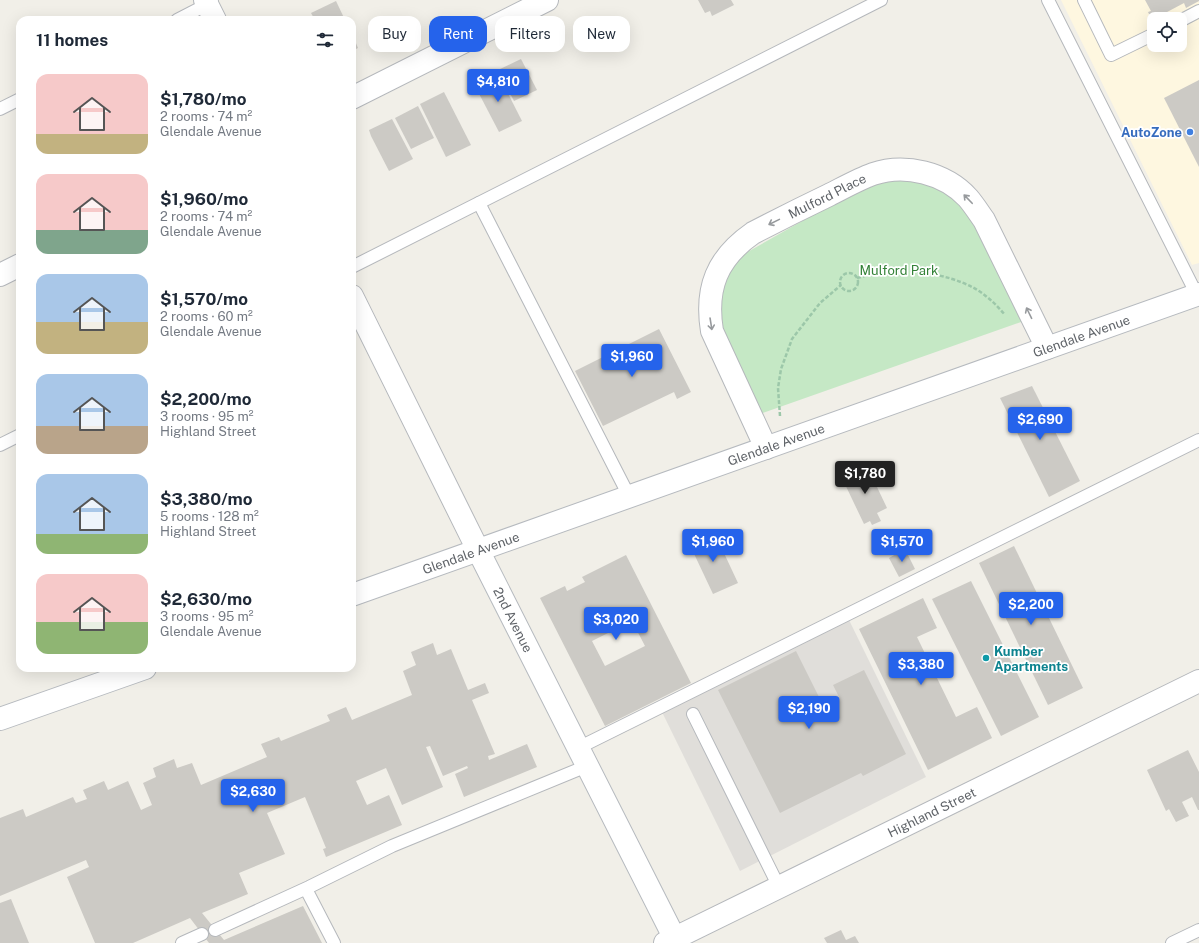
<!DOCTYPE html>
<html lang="en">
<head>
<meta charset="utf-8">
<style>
	:root { --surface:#fff; --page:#f2f2f3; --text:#1f2937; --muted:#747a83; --accent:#2563eb }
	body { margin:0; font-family:"Public Sans",sans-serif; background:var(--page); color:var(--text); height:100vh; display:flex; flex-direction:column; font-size:15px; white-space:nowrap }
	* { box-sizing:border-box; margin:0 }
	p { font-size:13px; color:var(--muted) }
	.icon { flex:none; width:22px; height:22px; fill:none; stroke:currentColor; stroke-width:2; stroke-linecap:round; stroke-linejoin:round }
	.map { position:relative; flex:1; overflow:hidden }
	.side { position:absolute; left:16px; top:16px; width:340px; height:656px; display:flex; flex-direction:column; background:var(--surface); border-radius:12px; box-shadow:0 4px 16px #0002 }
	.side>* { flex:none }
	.top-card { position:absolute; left:368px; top:16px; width:380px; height:36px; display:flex; gap:8px }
	.tools { position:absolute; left:1147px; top:12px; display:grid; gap:8px }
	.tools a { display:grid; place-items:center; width:40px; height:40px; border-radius:8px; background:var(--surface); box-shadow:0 4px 16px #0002; font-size:20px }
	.price { position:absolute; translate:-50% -34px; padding:0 9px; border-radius:4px; background:var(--accent); color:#fff; font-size:13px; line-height:26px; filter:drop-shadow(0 1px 2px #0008) }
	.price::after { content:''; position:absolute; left:50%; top:24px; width:12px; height:9px; margin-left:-6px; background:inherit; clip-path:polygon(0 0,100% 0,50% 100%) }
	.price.active { background:#222; color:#fff }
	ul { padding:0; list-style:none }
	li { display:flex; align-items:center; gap:12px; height:100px; padding:0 20px }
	li span { display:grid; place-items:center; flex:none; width:112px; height:80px; border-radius:12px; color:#555 }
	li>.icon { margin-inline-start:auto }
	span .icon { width:48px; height:48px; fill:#fffc; stroke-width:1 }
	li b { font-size:17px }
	h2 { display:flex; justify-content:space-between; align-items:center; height:48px; padding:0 20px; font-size:17px }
	.pill { padding:0 14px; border-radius:12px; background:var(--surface); box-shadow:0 4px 16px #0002; font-size:14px; line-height:36px }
	.pill.active { background:var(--accent); color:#fff }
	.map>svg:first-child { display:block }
	.commercial { fill:#fef7e0; fill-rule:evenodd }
	.industrial { fill:#e0deda }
	.green { fill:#c5e8c5 }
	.building { fill:#cccac5; fill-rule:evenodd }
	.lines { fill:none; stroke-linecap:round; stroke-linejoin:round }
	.lane-casing { stroke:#b5b8bc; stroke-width:14 }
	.street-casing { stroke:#b5b8bc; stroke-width:24 }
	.secondary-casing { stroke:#b6babf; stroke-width:24 }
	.path { stroke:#9cc7a9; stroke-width:2.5; stroke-dasharray:4 2; stroke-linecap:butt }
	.lane { stroke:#fff; stroke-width:12 }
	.street { stroke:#fff; stroke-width:22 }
	.secondary { stroke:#fff; stroke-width:22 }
	.oneway { stroke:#979a9d }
	.shop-dot { fill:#3f7fe0; stroke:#fff; stroke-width:1.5 }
	.culture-dot { fill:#0f9aa8; stroke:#fff; stroke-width:1.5 }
	.labels { text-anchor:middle; stroke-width:3.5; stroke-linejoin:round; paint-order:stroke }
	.shop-label { font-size:13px; font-weight:bold; fill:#366cbe; stroke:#fff; text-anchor:end }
	.street-label { font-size:13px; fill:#5f6368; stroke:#fff }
	.park-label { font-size:13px; fill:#348238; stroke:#fff }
	.culture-label { font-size:13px; font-weight:bold; fill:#0d838f; stroke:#fff; text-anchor:start }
</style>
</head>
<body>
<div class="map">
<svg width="1199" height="943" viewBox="0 0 1199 943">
	<rect width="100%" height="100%" fill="#f1efe8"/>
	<path class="commercial" d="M1061,0H1199V263L1192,265ZM1154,19H1180V45H1154Z"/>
	<path class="industrial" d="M849,620L926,777L740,871L662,712Z"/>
	<path class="green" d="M886,177L941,184L967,204L1024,321L760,414C743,379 706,320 724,281C728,271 736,262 744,254L857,190Z"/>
	<g class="building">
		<path d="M698,0H731L734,5L712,16L710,11L705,13Z"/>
		<path d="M1145,0H1199V1L1186,8L1184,3L1152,20L1148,12L1151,11Z"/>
		<path d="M336,1L345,20H315L311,13Z"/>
		<path d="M352,34L358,48L352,51Z"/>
		<path d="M521,59L537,90L514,101L498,70Z"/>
		<path d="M498,74L522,121L499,132L475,86Z"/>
		<path d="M1199,80V167L1164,98Z"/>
		<path d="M444,92L471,145L446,157L420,104Z"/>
		<path d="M418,106L434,138L411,149L395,118Z"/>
		<path d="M392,119L413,159L389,171L371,136L369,130Z"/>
		<path d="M659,329L691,392L677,399L674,392L603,426L575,371Z"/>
		<path d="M1032,386L1080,481L1049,497L1000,398Z"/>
		<path d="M867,466L887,508L877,513L881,521L872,525L870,521L864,524L842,478Z"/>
		<path d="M704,533L708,540L716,536L738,583L713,594L688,541Z"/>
		<path d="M1014,546L1083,688L1048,705L979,563Z"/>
		<path d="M905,549L915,569L899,577L889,558Z"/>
		<path d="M626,555L691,683L605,726L540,598L565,586L567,591L585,582L582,577ZM632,621L645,646L605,666L592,641Z"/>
		<path d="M971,581L1039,717L1001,736L932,599Z"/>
		<path d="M923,598L937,628L917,637L956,717L977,707L992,738L928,770L859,629Z"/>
		<path d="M433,643L437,655L451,649L468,690L485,683L489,693L472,700L495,754L488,756L489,760L527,744L537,767L464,797L455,774L468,768L467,766L443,776L430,746L426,747L443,787L402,805L386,768L356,781L367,805L389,795L402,825L326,857L323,849L326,848L305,797L267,813L285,854L239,873L248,894L202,913L224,940L303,906L322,943H209L190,918L133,943H95L67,877L89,867L86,860L0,896V818L23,809L26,817L73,797L76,803L87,799L83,790L104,781L108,790L128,781L141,810L152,805L143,783L156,777L153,768L174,759L177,768L192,763L201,785L267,757L261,744L279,737L281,741L330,721L327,715L346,707L352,720L412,695L403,671L416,665L411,652Z"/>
		<path d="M796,651L823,705L839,697L833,685L864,670L906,754L863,776L861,773L780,813L718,690Z"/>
		<path d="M1188,750L1199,772V810H1198L1192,797L1182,802L1189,816L1176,822L1169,809L1166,811L1147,770Z"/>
		<path d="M11,899L29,943H0V903Z"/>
		<path d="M841,930L846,940L855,936L859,943H827L824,938Z"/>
	</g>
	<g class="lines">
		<defs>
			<g id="lane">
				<path d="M1048,0L1197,295"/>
				<path d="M1084,0L1111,55L1154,34"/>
				<path d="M177,20L212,2"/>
				<path d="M1180,21L1199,11"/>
				<path d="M0,109L20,99"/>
				<path d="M479,203L629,496"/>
				<path d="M352,267L881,0"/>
				<path d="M0,445L20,435"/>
				<path d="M693,714L779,887"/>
				<path d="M578,748L1199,440"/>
				<path d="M306,889L334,943"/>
				<path d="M215,930L309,887L392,846L587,766"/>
				<path d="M182,943L202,934"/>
				<path d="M1172,943L1199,930"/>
			</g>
			<g id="street">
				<path d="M205,0L215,20"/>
				<path d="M352,98L547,0"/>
				<path d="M0,275L20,265"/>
				<path d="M352,296L478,550"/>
				<path id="s1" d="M766,448L712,331C705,288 717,258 753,233C778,220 804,207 829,195C843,188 859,179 873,174C905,163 945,173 968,198C974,205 979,213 984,220L1047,348"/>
				<path id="s2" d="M665,943L1199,681"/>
			</g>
			<g id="secondary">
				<path id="s3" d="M478,550L677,943"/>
				<path id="s4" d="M352,595L1199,294"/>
				<path d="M0,719L145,668"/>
			</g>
		</defs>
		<use href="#lane" class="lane-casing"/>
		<use href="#street" class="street-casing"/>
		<use href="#secondary" class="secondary-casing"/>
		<g class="path">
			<circle cx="849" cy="282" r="9"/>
			<path d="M857,278C866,276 875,272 884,271C910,268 949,275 972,287C984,293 996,304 1005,315"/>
			<path d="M780,416L778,388L781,369L792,339L820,303L841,285"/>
		</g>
		<use href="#lane" class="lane"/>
		<use href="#street" class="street"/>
		<use href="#secondary" class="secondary"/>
	</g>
	<defs><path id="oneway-shaft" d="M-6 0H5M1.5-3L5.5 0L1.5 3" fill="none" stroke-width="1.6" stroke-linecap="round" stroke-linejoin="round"/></defs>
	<g class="oneway">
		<use href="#oneway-shaft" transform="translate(968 199) rotate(-134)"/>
		<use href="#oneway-shaft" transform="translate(774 222) rotate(154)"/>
		<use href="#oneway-shaft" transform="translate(1029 313) rotate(-116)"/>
		<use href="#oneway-shaft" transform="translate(711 324) rotate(81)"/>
	</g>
	<circle class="shop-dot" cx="1190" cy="132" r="4"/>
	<circle class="culture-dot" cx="986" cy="658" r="4"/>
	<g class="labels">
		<g class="shop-label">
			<text x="1182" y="137">AutoZone</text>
		</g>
		<g class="street-label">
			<text dy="5" stroke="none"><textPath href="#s1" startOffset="325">Mulford Place</textPath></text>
			<text dy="5" stroke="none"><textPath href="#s4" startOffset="774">Glendale Avenue</textPath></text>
			<text dy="5" stroke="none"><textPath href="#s4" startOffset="450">Glendale Avenue</textPath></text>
			<text dy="5" stroke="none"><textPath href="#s4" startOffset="126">Glendale Avenue</textPath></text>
			<text dy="5" stroke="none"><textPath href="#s3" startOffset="78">2nd Avenue</textPath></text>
			<text dy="5" stroke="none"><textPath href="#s2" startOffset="297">Highland Street</textPath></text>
		</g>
		<g class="park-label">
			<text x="899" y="275">Mulford Park</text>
		</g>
		<g class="culture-label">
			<text x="994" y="656">Kumber<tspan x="994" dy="15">Apartments</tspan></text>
		</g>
	</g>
</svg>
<div class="tools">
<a><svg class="icon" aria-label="locate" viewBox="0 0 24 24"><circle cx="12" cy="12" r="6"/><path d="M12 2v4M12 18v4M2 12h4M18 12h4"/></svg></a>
</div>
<b class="price" style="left:498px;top:103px">$4,810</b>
<b class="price" style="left:632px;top:378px">$1,960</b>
<b class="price" style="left:1040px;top:441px">$2,690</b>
<b class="price active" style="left:865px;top:495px">$1,780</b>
<b class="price" style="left:713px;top:563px">$1,960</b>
<b class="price" style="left:902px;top:563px">$1,570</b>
<b class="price" style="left:1031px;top:626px">$2,200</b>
<b class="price" style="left:616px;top:641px">$3,020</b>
<b class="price" style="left:921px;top:686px">$3,380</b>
<b class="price" style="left:809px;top:730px">$2,190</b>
<b class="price" style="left:253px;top:813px">$2,630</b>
<div class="top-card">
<a class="pill">Buy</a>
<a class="pill active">Rent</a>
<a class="pill">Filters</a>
<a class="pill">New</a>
</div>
<section class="side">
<h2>11 homes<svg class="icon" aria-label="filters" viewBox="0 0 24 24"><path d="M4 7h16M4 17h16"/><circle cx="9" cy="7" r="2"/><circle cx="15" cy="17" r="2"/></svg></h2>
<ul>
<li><span style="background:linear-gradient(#f6c9c9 75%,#c2b280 0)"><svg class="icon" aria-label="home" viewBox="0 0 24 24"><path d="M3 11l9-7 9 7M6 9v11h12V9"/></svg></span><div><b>$1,780/mo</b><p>2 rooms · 74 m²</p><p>Glendale Avenue</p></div></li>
<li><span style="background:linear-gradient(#f6c9c9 70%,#7fa58c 0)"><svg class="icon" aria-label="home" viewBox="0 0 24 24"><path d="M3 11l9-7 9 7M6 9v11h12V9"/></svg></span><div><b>$1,960/mo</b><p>2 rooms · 74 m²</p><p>Glendale Avenue</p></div></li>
<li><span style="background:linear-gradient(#a9c7e8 60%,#c2b280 0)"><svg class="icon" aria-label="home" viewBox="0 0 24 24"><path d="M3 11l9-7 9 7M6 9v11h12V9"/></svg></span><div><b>$1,570/mo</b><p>2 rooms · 60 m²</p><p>Glendale Avenue</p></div></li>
<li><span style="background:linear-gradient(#a9c7e8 65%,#b9a48a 0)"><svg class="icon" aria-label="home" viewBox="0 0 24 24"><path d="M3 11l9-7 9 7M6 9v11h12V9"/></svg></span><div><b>$2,200/mo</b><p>3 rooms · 95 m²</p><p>Highland Street</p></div></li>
<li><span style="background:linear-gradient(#a9c7e8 75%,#8fb573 0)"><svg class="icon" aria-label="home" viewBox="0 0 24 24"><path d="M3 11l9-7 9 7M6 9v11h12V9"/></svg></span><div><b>$3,380/mo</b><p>5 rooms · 128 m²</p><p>Highland Street</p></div></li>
<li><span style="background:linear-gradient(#f6c9c9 60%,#8fb573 0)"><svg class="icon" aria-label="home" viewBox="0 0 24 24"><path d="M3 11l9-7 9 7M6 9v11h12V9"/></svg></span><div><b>$2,630/mo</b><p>3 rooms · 95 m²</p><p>Glendale Avenue</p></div></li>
</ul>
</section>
</div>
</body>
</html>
